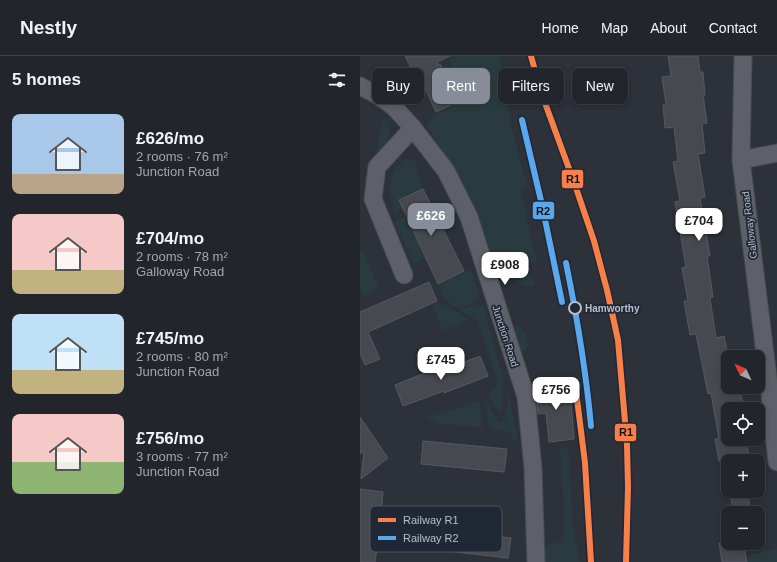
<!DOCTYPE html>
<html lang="en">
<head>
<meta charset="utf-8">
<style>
	:root { --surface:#22252c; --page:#2a2d34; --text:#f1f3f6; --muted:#a2a5a9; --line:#3f4248; --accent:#878d98 }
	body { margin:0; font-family:Arial,sans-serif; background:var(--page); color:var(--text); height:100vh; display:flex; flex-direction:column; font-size:15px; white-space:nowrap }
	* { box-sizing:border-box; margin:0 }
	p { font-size:13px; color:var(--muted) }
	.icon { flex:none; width:22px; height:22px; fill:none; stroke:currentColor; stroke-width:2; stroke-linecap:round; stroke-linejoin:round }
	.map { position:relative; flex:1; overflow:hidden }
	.side { display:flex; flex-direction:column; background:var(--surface); width:360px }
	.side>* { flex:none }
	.hud { position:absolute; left:12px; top:12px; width:345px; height:36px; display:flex; gap:8px }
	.needle { width:26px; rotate:314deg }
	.tools { position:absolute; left:361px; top:294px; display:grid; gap:8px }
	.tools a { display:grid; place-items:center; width:44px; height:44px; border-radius:8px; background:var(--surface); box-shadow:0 2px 6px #0003,0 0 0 1px var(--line); font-size:20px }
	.price { position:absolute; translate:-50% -34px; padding:0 9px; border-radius:8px; background:#fff; color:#222; font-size:13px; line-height:26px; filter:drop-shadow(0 1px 2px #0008) }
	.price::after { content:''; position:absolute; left:50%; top:24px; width:12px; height:9px; margin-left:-6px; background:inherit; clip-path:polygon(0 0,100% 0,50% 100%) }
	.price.selected { background:var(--accent); color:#fff }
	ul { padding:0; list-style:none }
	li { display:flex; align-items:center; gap:12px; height:100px; padding:0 12px }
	li span { display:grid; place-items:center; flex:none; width:112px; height:80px; border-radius:8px; color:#555 }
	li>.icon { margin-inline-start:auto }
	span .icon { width:48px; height:48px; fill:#fffc; stroke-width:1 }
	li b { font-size:17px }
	h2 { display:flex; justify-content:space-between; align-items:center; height:48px; padding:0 12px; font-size:17px }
	.chip { padding:0 14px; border-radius:8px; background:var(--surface); box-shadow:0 2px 6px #0003,0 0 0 1px var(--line); font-size:14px; line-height:36px }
	.chip.selected { background:var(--accent); color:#fff }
	header { display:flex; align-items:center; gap:24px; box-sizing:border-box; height:56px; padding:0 20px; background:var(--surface); border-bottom:1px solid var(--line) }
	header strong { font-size:19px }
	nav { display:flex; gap:22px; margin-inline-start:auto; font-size:14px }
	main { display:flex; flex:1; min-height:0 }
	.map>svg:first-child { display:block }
	.green { fill:#2a3b40 }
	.building { fill:#464950; stroke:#555961 }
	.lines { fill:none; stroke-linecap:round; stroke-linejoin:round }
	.street-casing { stroke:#494c52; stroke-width:19 }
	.street { stroke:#5d6068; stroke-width:17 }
	.rail { stroke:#5b5f66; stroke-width:3; stroke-dasharray:4 4; stroke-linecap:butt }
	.rail-1-casing { stroke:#202735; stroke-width:9 }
	.rail-2-casing { stroke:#202735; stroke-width:9 }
	.rail-1 { stroke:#f78048; stroke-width:6 }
	.rail-2 { stroke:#5aa8eb; stroke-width:6 }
	.stop-dot { fill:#202735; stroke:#b8beca; stroke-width:2 }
	.labels { text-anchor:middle; stroke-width:3.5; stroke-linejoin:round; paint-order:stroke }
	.street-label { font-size:10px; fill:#b8beca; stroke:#202735 }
	.stop-label { font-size:10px; font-weight:bold; fill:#b8beca; stroke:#202735; text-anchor:start }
	.key { fill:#202735; stroke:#4e5462; stroke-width:1 }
	.key-label { font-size:11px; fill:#b8beca }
	.line-badge { stroke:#202735; stroke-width:1.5 }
	.pale-badge-label { font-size:11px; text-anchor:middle; font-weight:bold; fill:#111 }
</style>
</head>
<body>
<header>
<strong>Nestly</strong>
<nav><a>Home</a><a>Map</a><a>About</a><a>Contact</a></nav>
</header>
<main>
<section class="side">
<h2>5 homes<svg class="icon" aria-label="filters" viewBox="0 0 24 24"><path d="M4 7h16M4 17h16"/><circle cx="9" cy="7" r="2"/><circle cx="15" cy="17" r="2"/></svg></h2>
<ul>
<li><span style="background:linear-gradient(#a9c7e8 75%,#b9a48a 0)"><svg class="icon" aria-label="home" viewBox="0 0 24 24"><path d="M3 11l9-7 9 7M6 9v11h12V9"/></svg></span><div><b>£626/mo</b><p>2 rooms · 76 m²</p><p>Junction Road</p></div></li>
<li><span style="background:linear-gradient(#f6c9c9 70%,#c2b280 0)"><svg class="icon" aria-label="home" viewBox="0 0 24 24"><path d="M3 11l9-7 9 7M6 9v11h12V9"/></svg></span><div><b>£704/mo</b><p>2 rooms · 78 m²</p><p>Galloway Road</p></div></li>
<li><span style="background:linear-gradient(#bfe0f5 70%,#c2b280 0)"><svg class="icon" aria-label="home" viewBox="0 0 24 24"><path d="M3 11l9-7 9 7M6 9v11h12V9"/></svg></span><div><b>£745/mo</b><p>2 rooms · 80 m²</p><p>Junction Road</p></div></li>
<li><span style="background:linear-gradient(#f6c9c9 60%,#8fb573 0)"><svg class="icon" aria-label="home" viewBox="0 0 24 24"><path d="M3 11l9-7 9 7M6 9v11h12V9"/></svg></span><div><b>£756/mo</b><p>3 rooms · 77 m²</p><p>Junction Road</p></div></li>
</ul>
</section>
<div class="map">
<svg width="417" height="506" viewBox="0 0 417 506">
	<rect width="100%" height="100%" fill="#2d313a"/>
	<g class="green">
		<path d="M89,0H140L150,65L167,131L160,133L177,206L169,208L174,230C160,231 159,227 150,218C141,218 137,215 134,208L115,152L97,118L68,72L67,69L72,61L99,47L101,29Z"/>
		<path d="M23,61L26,63L30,69L29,74L31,77L27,87L15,106Z"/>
		<path d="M45,103H53L56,108L58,118L63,133L40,144L43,152L35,156C27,138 28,116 45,103Z"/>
		<path d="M47,160L66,201L54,207L34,166Z"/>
		<path d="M3,194L19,233L3,240L0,232V195Z"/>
		<path d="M111,213L120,243L113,245V247C109,248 102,252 97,251C87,250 83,237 79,229Z"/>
		<path d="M79,247L87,250L109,264L83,275L73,249Z"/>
		<path d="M123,249L144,325L140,358L128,339C132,334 138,331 137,323L118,265L99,253L114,250L115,252Z"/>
		<path d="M158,270C166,273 166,282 168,289L163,296H161L155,273V271Z"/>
		<path d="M148,334L157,380V385L156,388C154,385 152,379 149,376C146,374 134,373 129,371L128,367L126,347L129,349L138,366L140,367L144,365L146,361Z"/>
		<path d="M119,345L122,365V371L79,368L66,362Z"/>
		<path d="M208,392L213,475L220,506H184L185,491L188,488L203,486C206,455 202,424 200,393Z"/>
		<path d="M417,492V506H388V499Z"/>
	</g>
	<g class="building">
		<path d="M45,0H90L77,6L78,9L80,8L98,46L76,56L57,16L54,18Z"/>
		<path d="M308,0H338L340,16H343L345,39H343L347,67L342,68L345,97L338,98L345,141L340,142L350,200H347L353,241L350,242L356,282L364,280L368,299V334L379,331L384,353H368V383H386L390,405H359L355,383H359L351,337L348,338L336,278L330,279L324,245H328L322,212L326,211L315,146L320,145L313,106L318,105L314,71L305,72L303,49L306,48L302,21L311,20Z"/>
		<path d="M63,133L104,215L78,228L39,144Z"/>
		<path d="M69,226L77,245L8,276L20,303L5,309L0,297V256Z"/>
		<path d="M120,300L128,320L84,337V335L43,350L35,329L75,313L76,317Z"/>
		<path d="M201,327L202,334L210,333L214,383L189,386L186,357L178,358L175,330Z"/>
		<path d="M0,361L28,402L1,423L4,395L0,398Z"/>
		<path d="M63,385L147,393L144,416L61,408Z"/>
		<path d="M0,433L23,436L20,473L15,506H0Z"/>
		<path d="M369,435H387L391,457H374Z"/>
		<path d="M62,472L151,482L148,502L60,492Z"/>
		<path d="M359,487H383L387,506H362Z"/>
	</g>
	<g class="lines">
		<defs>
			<g id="street">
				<path d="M383,0L381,104L410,338L417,406"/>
				<path d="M0,30L19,40L34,51L53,72L86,115L109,161L166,341L173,412L176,506"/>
				<path d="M381,104L417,97"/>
				<path d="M44,219L13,143L17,111L53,72"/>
			</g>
		</defs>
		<use href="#street" class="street-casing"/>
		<use href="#street" class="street"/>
		<path class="rail" d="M171,0L181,36L215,129L234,185L247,234L258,284L267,389L268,431L266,506"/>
		<defs>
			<g id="rail-1">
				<path d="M171,0L181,36L215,129L234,185L247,234L258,284L267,389L268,431L266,506"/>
				<path d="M216,335L225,407L231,506"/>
			</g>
			<g id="rail-2">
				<path d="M162,64L182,149L202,246"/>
				<path d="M206,207C217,261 226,315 231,370"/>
			</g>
		</defs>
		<use href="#rail-1" class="rail-1-casing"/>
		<use href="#rail-2" class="rail-2-casing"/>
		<use href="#rail-1" class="rail-1"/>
		<use href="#rail-2" class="rail-2"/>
	</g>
	<circle class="stop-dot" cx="215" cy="252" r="6"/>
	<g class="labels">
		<g class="street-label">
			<text transform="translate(389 169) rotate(-97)" y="4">Galloway Road</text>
			<text transform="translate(146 280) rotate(72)" y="4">Junction Road</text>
		</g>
		<g class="stop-label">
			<text x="225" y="256">Hamworthy</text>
		</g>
	</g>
	<rect x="10" y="450" width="132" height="46" rx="6" class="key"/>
	<rect x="18" y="462" width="18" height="4" fill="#f78048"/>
	<rect x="18" y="480" width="18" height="4" fill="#5aa8eb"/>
	<g class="key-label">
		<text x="43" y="468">Railway R1</text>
		<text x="43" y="486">Railway R2</text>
	</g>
	<g class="line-badge">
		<rect x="201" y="113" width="23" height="20" rx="4" fill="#f78048"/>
		<rect x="172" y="145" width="23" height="19" rx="4" fill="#5aa8eb"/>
		<rect x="254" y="367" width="23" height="19" rx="4" fill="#f78048"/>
	</g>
	<g class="pale-badge-label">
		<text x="213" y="127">R1</text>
		<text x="183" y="159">R2</text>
		<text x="266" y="380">R1</text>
	</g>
</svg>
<div class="tools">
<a><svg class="needle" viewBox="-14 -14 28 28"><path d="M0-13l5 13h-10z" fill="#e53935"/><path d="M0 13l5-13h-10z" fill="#a2a5a9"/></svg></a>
<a><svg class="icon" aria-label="locate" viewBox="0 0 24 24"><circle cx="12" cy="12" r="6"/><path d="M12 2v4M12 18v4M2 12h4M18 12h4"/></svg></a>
<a>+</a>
<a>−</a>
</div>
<b class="price selected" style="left:71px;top:181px">£626</b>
<b class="price" style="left:339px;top:186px">£704</b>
<b class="price" style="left:145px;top:230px">£908</b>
<b class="price" style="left:81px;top:325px">£745</b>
<b class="price" style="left:196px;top:355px">£756</b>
<div class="hud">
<a class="chip">Buy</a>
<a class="chip selected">Rent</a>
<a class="chip">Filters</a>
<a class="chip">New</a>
</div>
</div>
</main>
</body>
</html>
